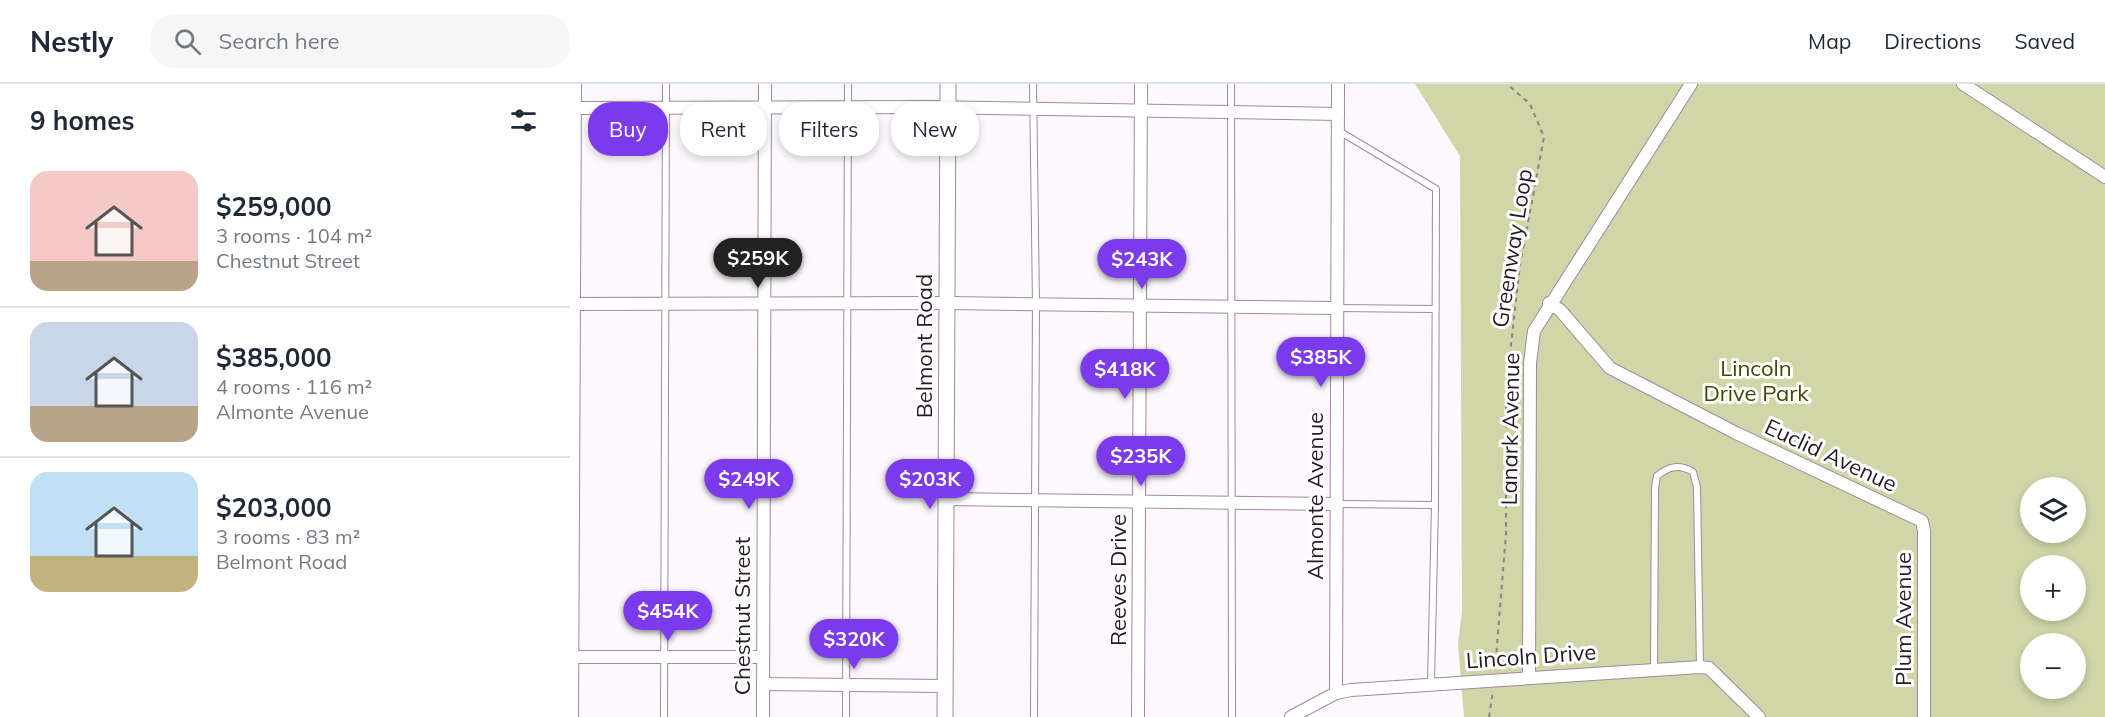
<!DOCTYPE html>
<html lang="en">
<head>
<meta charset="utf-8">
<style>
	:root { --surface:#fff; --page:#f6f6f7; --text:#1f2937; --muted:#747a83; --line:#e0e1e3; --accent:#7c3aed }
	body { margin:0; font-family:Mulish,sans-serif; background:var(--page); color:var(--text); height:100vh; display:flex; flex-direction:column; font-size:22px; white-space:nowrap }
	* { box-sizing:border-box; margin:0 }
	p { font-size:20px; color:var(--muted) }
	.icon { flex:none; width:33px; height:33px; fill:none; stroke:currentColor; stroke-width:2; stroke-linecap:round; stroke-linejoin:round }
	.map { position:relative; flex:1; overflow:hidden }
	.side { display:flex; flex-direction:column; background:var(--surface); width:570px }
	.side>* { flex:none }
	.banner { position:absolute; left:18px; top:18px; width:570px; height:54px; display:flex; gap:12px }
	.controls { position:absolute; left:1450px; top:393px; display:grid; gap:12px }
	.controls a { display:grid; place-items:center; width:66px; height:66px; border-radius:50%; background:var(--surface); box-shadow:0 3px 9px #0003; font-size:30px }
	.price { position:absolute; translate:-50% -51px; padding:0 14px; border-radius:21px; background:var(--accent); color:#fff; font-size:20px; line-height:39px; filter:drop-shadow(0 2px 3px #0008) }
	.price::after { content:''; position:absolute; left:50%; top:36px; width:18px; height:14px; margin-left:-9px; background:inherit; clip-path:polygon(0 0,100% 0,50% 100%) }
	.price.current { background:#222; color:#fff }
	ul { padding:0; list-style:none }
	li { display:flex; align-items:center; gap:18px; height:150px; padding:0 30px }
	li+li { border-top:2px solid var(--line) }
	li span { display:grid; place-items:center; flex:none; width:168px; height:120px; border-radius:18px; color:#555 }
	li>.icon { margin-inline-start:auto }
	span .icon { width:72px; height:72px; fill:#fffc; stroke-width:1 }
	li b { font-size:26px }
	h2 { display:flex; justify-content:space-between; align-items:center; height:72px; padding:0 30px; font-size:26px }
	.pill { padding:0 21px; border-radius:24px; background:var(--surface); box-shadow:0 3px 9px #0003; font-size:21px; line-height:54px }
	.pill.current { background:var(--accent); color:#fff }
	header { display:flex; align-items:center; gap:36px; box-sizing:border-box; height:84px; padding:0 30px; background:var(--surface); border-bottom:2px solid var(--line) }
	header strong { font-size:28px }
	nav { display:flex; gap:33px; margin-inline-start:auto; font-size:21px }
	.search { width:420px; height:54px; background:var(--page); display:flex; align-items:center; gap:15px; box-sizing:border-box; padding:0 21px; border-radius:24px; color:var(--muted); font-size:22px }
	main { display:flex; flex:1; min-height:0 }
	.map>svg:first-child { display:block }
	.green { fill:#d0d6a8; fill-rule:evenodd }
	.lines { fill:none; stroke-linecap:round; stroke-linejoin:round }
	.service-casing { stroke:#a088a0; stroke-width:8 }
	.minor-casing { stroke:#a088a0; stroke-width:14 }
	.tertiary-casing { stroke:#a088a0; stroke-width:17 }
	.path { stroke:#8b838b; stroke-width:2; stroke-dasharray:4.5 4.5; stroke-linecap:butt }
	.service { stroke:#fff; stroke-width:6 }
	.minor { stroke:#fff; stroke-width:12 }
	.tertiary { stroke:#fff; stroke-width:15 }
	.labels { text-anchor:middle; stroke-width:6; stroke-linejoin:round; paint-order:stroke }
	.street-label { font-size:22px; fill:#241a24; stroke:#fff }
	.park-label { font-size:22px; fill:#434700; stroke:#fff }
</style>
</head>
<body>
<header>
<strong>Nestly</strong>
<div class="search"><svg class="icon" aria-label="search" viewBox="0 0 24 24"><circle cx="10" cy="10" r="6"/><path d="M15 15l6 6"/></svg>Search here</div>
<nav><a>Map</a><a>Directions</a><a>Saved</a></nav>
</header>
<main>
<section class="side">
<h2>9 homes<svg class="icon" aria-label="filters" viewBox="0 0 24 24"><path d="M4 7h16M4 17h16"/><circle cx="9" cy="7" r="2"/><circle cx="15" cy="17" r="2"/></svg></h2>
<ul>
<li><span style="background:linear-gradient(#f6c9c9 75%,#b9a48a 0)"><svg class="icon" aria-label="home" viewBox="0 0 24 24"><path d="M3 11l9-7 9 7M6 9v11h12V9"/></svg></span><div><b>$259,000</b><p>3 rooms · 104 m²</p><p>Chestnut Street</p></div></li>
<li><span style="background:linear-gradient(#c9d6e8 70%,#b9a48a 0)"><svg class="icon" aria-label="home" viewBox="0 0 24 24"><path d="M3 11l9-7 9 7M6 9v11h12V9"/></svg></span><div><b>$385,000</b><p>4 rooms · 116 m²</p><p>Almonte Avenue</p></div></li>
<li><span style="background:linear-gradient(#bfe0f5 70%,#c2b280 0)"><svg class="icon" aria-label="home" viewBox="0 0 24 24"><path d="M3 11l9-7 9 7M6 9v11h12V9"/></svg></span><div><b>$203,000</b><p>3 rooms · 83 m²</p><p>Belmont Road</p></div></li>
</ul>
</section>
<div class="map">
<svg width="1535" height="633" viewBox="0 0 1535 633">
	<rect width="100%" height="100%" fill="#fdf8fd"/>
	<path class="green" d="M845,0H1535V633H894L888,559L892,527L890,72ZM1461,404H1506V448H1461ZM1461,482H1506V526H1461ZM1461,560H1506V604H1461Z"/>
	<g class="lines">
		<defs>
			<g id="service">
				<path d="M463,0L466,220L464,633"/>
				<path d="M661,0L662,633"/>
				<path d="M769,47L866,105L865,421L861,600"/>
				<path d="M767,224L864,225"/>
				<path d="M767,420L865,421"/>
				<path d="M1084,585L1085,404L1087,392C1099,382 1109,380 1123,388L1127,403L1130,583"/>
				<path d="M94,633L96,0"/>
				<path d="M276,633L278,0"/>
			</g>
			<g id="minor">
				<path d="M1393,0L1535,93"/>
				<path d="M0,24L360,23L768,30"/>
				<path d="M979,219L990,226L1040,284L1166,349L1352,437L1354,447V633"/>
				<path d="M0,220L377,219L766,224"/>
				<path d="M376,415L766,420"/>
				<path d="M2,573H193"/>
				<path d="M959,592L960,279L964,247L1121,0"/>
				<path d="M193,600L375,602"/>
				<path d="M766,609L768,0"/>
				<path d="M2,633L5,0"/>
				<path d="M193,633L195,0"/>
				<path d="M568,633L571,0"/>
				<path d="M721,633L766,609L781,606L1130,583L1139,584L1189,633"/>
			</g>
			<path id="tertiary" d="M375,633L378,0"/>
		</defs>
		<use href="#service" class="service-casing"/>
		<use href="#minor" class="minor-casing"/>
		<use href="#tertiary" class="tertiary-casing"/>
		<g class="path">
			<path d="M925,586L936,450V305L950,181L974,53L960,20L937,0"/>
			<path d="M919,633L923,607"/>
		</g>
		<use href="#service" class="service"/>
		<use href="#minor" class="minor"/>
		<use href="#tertiary" class="tertiary"/>
	</g>
	<g class="labels">
		<g class="street-label">
			<text transform="translate(942 164) rotate(-81)" y="8">Greenway Loop</text>
			<text transform="translate(354 262) rotate(-90)" y="8">Belmont Road</text>
			<text transform="translate(940 345) rotate(-89)" y="8">Lanark Avenue</text>
			<text transform="translate(1261 371) rotate(25)" y="8">Euclid Avenue</text>
			<text transform="translate(745 412) rotate(-90)" y="8">Almonte Avenue</text>
			<text transform="translate(548 496) rotate(-90)" y="8">Reeves Drive</text>
			<text transform="translate(172 532) rotate(-90)" y="8">Chestnut Street</text>
			<text transform="translate(1333 535) rotate(-90)" y="8">Plum Avenue</text>
			<text transform="translate(961 572) rotate(-4)" y="8">Lincoln Drive</text>
		</g>
		<g class="park-label">
			<text x="1186" y="292">Lincoln<tspan x="1186" dy="25">Drive Park</tspan></text>
		</g>
	</g>
</svg>
<div class="controls">
<a><svg class="icon" aria-label="layers" viewBox="0 0 24 24"><path d="M12 4l9 5-9 5-9-5zM3 14l9 5 9-5"/></svg></a>
<a>+</a>
<a>−</a>
</div>
<b class="price current" style="left:188px;top:205px">$259K</b>
<b class="price" style="left:572px;top:206px">$243K</b>
<b class="price" style="left:751px;top:304px">$385K</b>
<b class="price" style="left:555px;top:316px">$418K</b>
<b class="price" style="left:571px;top:403px">$235K</b>
<b class="price" style="left:179px;top:426px">$249K</b>
<b class="price" style="left:360px;top:426px">$203K</b>
<b class="price" style="left:98px;top:558px">$454K</b>
<b class="price" style="left:284px;top:586px">$320K</b>
<div class="banner">
<a class="pill current">Buy</a>
<a class="pill">Rent</a>
<a class="pill">Filters</a>
<a class="pill">New</a>
</div>
</div>
</main>
</body>
</html>
